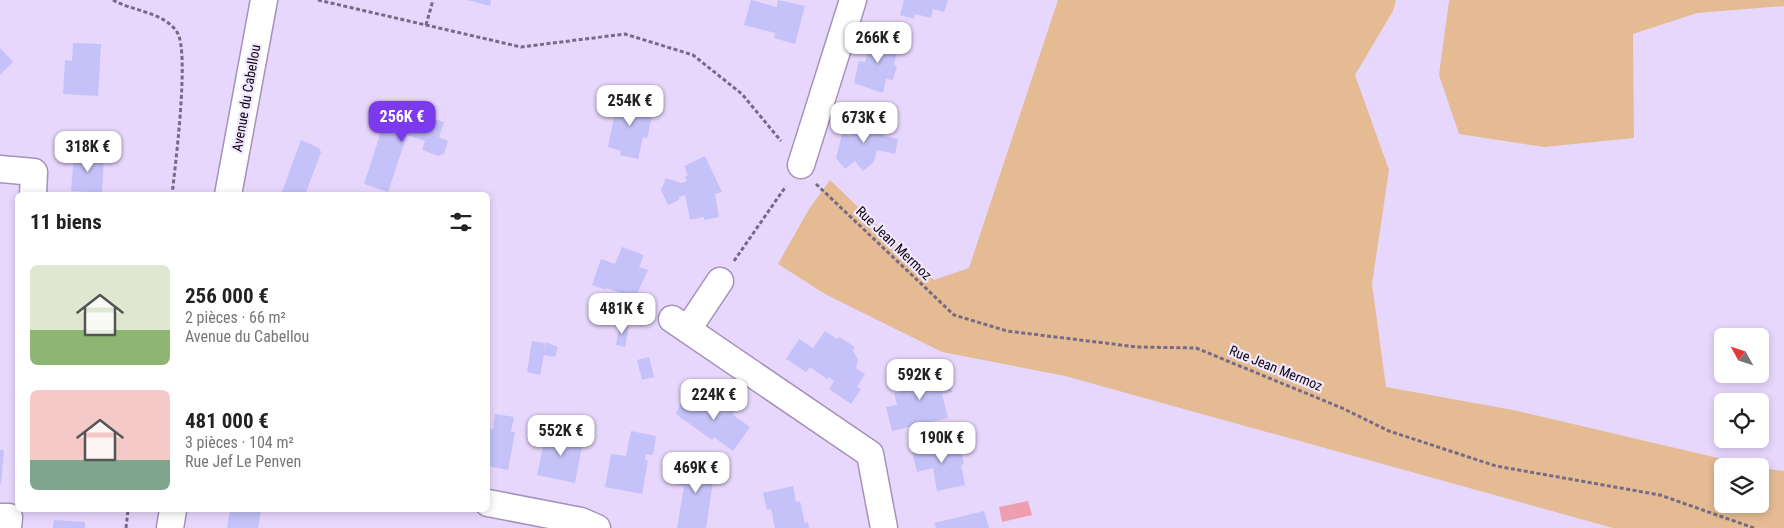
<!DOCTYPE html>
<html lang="fr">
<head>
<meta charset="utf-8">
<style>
	:root { --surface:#fff; --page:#f2f2f2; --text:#222; --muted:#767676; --accent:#7c3aed }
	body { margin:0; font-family:"Roboto Condensed",sans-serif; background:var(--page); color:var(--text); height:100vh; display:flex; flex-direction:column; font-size:19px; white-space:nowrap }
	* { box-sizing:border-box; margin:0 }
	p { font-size:16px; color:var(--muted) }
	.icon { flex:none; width:28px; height:28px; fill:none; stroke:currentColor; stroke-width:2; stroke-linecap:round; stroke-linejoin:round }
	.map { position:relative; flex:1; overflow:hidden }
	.sheet { position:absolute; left:15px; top:192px; width:475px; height:320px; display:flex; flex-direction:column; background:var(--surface); border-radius:8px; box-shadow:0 2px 8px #0003 }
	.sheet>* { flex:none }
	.needle { width:32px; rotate:310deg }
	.buttons { position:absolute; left:1714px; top:328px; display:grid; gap:10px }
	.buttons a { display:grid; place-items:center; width:55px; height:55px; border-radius:8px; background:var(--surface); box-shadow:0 2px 8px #0003; font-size:25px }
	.price { position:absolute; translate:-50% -42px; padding:0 11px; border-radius:10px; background:#fff; color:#222; font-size:16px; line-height:32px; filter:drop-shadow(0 1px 2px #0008) }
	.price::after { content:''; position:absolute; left:50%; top:30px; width:15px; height:11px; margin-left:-8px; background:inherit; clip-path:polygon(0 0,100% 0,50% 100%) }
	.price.on { background:var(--accent); color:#fff }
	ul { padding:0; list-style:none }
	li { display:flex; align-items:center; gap:15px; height:125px; padding:0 15px }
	li span { display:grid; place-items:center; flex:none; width:140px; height:100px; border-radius:8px; color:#555 }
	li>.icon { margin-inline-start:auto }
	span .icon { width:60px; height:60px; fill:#fffc; stroke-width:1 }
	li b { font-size:21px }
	h2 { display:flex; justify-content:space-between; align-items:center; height:60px; padding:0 15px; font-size:21px }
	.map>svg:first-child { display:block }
	.green { fill:#e4bb93 }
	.water { fill:#ed9faf }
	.building { fill:#c4c2f8 }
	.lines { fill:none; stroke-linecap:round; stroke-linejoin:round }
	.minor-casing { stroke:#a691bd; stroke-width:29 }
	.path { stroke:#766a84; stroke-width:3; stroke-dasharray:4 2.5; stroke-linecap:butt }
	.minor { stroke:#fff; stroke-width:26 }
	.labels { text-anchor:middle; stroke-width:4.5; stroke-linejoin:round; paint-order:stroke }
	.street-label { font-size:14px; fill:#0f0717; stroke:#f1e8fc }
</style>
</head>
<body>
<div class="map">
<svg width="1784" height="528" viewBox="0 0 1784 528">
	<rect width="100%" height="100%" fill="#e8d7fd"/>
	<g class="green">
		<path d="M1058,0H1396L1393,11L1355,75L1389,170L1372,284L1386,387L1513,410L1752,466H1722V504H1760V468L1784,471V528H1613L1065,376L942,352L825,294L778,264L809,209L830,180L934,280L969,268Z"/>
		<path d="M1451,0H1784V6L1697,13L1633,34L1634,138L1544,147L1459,134L1439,75L1449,1Z"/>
	</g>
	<path class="water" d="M1028,501L1032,515L1002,522L999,507Z"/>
	<g class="building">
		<path d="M467,0H491L490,6Z"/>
		<path d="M751,0L777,7L778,0L805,6L795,44L774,38L775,33L744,25Z"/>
		<path d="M904,0H948L944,12L933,9L931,18L915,14L914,19L900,15Z"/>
		<path d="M873,35L899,42L894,65L897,66L893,80L886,79L883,93L854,83L859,61L865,62Z"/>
		<path d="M73,43L101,44L98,96L63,94L65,60L72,61Z"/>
		<path d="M0,48L13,62L0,75Z"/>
		<path d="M624,96L650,102L647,115L652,116L647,138L643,137L638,159L620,155L621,151L608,147L616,108L621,109Z"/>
		<path d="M390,104L444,122L439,137L448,141L444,154L438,156L422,150L425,141L407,135L388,192L364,184Z"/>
		<path d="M855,118L886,125L883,136L898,139L895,154L877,150L874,162L863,171L855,161L845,169L836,158L842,134L851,136Z"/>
		<path d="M301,140L319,148L321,152L305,195H281Z"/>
		<path d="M74,153L104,155L102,193L71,191Z"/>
		<path d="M705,156L722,192L715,194L719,217L704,220V217L690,220L685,195L679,197V200L668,205L661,190L666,178L681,183L687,181L685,177L688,175L684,166Z"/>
		<path d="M622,247L644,255L639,267L648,270L635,298L607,288L606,290L592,285L601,259L615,264Z"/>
		<path d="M620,323L629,327L625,347L616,345Z"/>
		<path d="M825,331L837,339L839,337L855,347L853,350L858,360L856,368L865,374L857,387L861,389L851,404L829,389L834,381L829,377L827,379L810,367L806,372L786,359L799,339L813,348Z"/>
		<path d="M532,341L545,343L544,352L546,342L558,347L555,357L544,355L540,375L527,372Z"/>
		<path d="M649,357L654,377L642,380L637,360Z"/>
		<path d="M946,368L952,392L942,394L948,418L892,431L886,407L897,405L894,393L903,391L899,379L914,376L915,379Z"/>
		<path d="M684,395L696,403L698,400L712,409H716L724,400L735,408L733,415L750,427L733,451L714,437L712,440L676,414Z"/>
		<path d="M495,414L514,417L511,432H515L508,470L488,466V428L493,429Z"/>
		<path d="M561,431L584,435L575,483L537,475L545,438L560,441Z"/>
		<path d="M631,431L656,436L653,455L646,454L645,460H648L642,494L605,487L611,454L626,456Z"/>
		<path d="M958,440L964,464L961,465L965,485L937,491L933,468L917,472L912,451Z"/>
		<path d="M0,450H4L1,484L0,483Z"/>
		<path d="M688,458L716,463L706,528H677L684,486L678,485L681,474H685Z"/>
		<path d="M793,486L796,502L800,501L805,523L808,522L809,528H775L771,509L767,510L763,493Z"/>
		<path d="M230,510H261L258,528H227Z"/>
		<path d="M984,511L989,528H936L934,523Z"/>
		<path d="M54,520L85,522V528H53Z"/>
	</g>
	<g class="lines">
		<defs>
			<g id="minor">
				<path d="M801,165L853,0"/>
				<path d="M0,169L34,172L33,195"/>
				<path d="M228,195L264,0"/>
				<path d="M672,319L870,454L884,528"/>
				<path d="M688,329L720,281"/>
				<path d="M488,503L581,521L597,528"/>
				<path d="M0,517H9L8,528"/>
				<path d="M170,528L173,510"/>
			</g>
		</defs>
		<use href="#minor" class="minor-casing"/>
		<g class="path">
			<path d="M113,0C132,11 164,12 177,32C190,51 175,168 172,195"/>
			<path d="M318,0L521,47L625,34L693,55L742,94L781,141"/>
			<path d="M426,25L433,0"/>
			<path d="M816,184L954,315L1007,331L1137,347L1196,348L1342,408L1389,431L1496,466L1660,495L1754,528"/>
			<path d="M734,261L786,186"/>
			<path d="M126,528L128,510"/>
		</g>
		<use href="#minor" class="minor"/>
	</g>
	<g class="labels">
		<g class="street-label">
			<text transform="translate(246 98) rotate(-80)" y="5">Avenue du Cabellou</text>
			<text transform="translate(894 243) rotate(44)" y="5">Rue Jean Mermoz</text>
			<text transform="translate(1276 368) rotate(22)" y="5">Rue Jean Mermoz</text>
		</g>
	</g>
</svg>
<div class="buttons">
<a><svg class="needle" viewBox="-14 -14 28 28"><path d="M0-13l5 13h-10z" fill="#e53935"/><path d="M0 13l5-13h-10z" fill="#767676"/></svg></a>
<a><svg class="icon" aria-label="locate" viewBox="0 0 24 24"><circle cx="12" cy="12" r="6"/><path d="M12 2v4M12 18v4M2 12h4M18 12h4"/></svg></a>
<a><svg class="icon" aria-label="layers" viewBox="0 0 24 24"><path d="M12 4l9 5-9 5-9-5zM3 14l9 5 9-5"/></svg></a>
</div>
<b class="price" style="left:878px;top:64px">266K €</b>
<b class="price" style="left:630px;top:127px">254K €</b>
<b class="price on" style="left:402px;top:143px">256K €</b>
<b class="price" style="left:864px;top:144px">673K €</b>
<b class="price" style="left:88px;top:173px">318K €</b>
<b class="price" style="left:622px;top:335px">481K €</b>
<b class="price" style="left:920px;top:401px">592K €</b>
<b class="price" style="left:714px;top:421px">224K €</b>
<b class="price" style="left:561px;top:457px">552K €</b>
<b class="price" style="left:942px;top:464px">190K €</b>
<b class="price" style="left:696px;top:494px">469K €</b>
<section class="sheet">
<h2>11 biens<svg class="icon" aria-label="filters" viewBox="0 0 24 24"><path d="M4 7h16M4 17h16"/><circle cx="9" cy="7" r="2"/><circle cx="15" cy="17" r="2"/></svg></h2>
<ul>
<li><span style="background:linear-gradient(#dfe7d0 65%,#8fb573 0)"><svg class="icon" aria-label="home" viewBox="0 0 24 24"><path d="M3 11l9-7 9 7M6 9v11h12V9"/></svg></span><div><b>256 000 €</b><p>2 pièces · 66 m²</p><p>Avenue du Cabellou</p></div></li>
<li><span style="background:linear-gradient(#f6c9c9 70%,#7fa58c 0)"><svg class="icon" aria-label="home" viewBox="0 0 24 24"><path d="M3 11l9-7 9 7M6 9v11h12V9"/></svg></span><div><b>481 000 €</b><p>3 pièces · 104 m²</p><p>Rue Jef Le Penven</p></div></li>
</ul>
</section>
</div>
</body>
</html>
